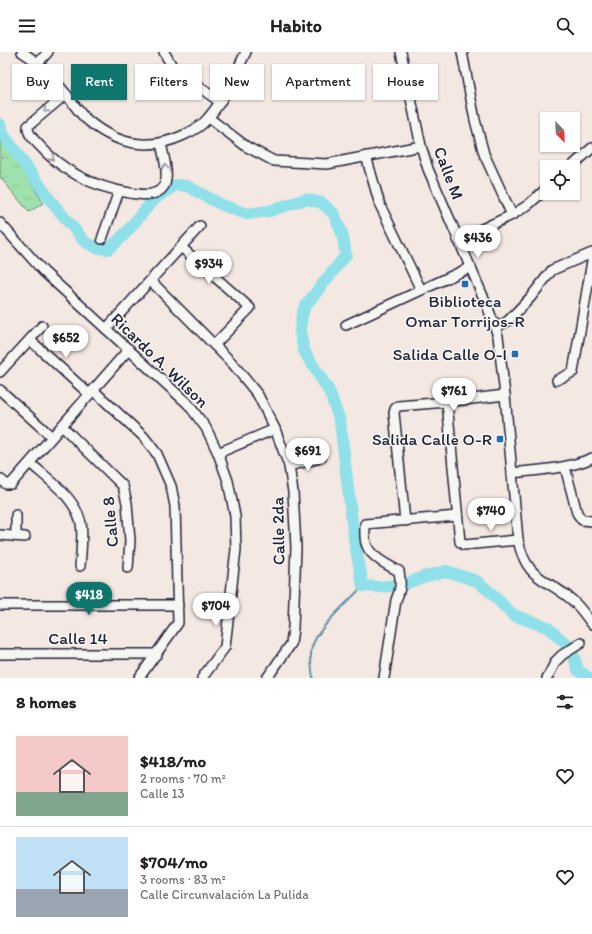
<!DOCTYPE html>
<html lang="en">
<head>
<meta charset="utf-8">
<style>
	:root { --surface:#fff; --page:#f6f6f6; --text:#222; --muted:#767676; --line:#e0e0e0; --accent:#0f766e }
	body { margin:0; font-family:Itim,sans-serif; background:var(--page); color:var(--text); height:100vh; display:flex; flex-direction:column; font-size:15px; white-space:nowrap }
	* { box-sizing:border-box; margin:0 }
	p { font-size:13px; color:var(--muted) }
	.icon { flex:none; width:22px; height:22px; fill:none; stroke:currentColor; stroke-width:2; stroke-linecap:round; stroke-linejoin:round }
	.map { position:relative; height:626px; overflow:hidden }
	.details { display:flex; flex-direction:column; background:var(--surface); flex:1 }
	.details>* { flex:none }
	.banner { position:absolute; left:12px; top:12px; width:568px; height:36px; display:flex; gap:8px }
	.needle { width:26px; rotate:157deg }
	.buttons { position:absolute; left:540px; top:60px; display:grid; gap:8px }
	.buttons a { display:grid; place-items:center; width:40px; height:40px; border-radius:0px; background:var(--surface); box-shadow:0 1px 3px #0004; font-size:20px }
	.price { position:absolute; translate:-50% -34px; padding:0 9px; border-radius:14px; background:#fff; color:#222; font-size:13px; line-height:26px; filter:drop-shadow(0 1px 2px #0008) }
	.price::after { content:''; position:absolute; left:50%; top:24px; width:12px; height:9px; margin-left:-6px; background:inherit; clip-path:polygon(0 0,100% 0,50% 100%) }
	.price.selected { background:var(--accent); color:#fff }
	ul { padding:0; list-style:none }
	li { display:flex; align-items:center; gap:12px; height:100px; padding:0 16px }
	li+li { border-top:1px solid var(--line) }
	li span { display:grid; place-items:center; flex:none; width:112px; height:80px; border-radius:0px; color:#555 }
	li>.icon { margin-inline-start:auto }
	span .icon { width:48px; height:48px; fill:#fffc; stroke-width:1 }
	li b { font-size:17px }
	h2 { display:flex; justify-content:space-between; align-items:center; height:48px; padding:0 16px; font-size:17px }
	.chip { padding:0 14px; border-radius:0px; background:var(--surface); box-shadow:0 1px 3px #0004; font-size:14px; line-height:36px }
	.chip.selected { background:var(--accent); color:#fff }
	header { display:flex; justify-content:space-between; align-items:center; height:52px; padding:0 16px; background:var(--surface); font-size:18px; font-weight:800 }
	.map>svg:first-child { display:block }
	.grass { fill:url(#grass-tufts); stroke:#618274 }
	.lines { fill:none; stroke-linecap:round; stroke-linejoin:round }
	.stream { stroke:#6394a3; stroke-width:2 }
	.river { stroke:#8fe0e9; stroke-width:12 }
	.minor-casing { stroke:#22223b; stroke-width:12 }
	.minor { stroke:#f6f6f2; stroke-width:9 }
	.oneway { stroke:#9797a0 }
	.poi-dot { fill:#1f6fb2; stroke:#f6f6f2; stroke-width:1.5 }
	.labels { text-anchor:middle; stroke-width:3; stroke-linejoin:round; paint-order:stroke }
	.street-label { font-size:17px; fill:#22223b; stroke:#f6f6f2 }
	.poi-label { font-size:17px; fill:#22223b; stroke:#f6f6f2; text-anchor:end }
</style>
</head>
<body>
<header><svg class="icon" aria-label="menu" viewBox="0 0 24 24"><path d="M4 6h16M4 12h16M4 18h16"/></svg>Habito<svg class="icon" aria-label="search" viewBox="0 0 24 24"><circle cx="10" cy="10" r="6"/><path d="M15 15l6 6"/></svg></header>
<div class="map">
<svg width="592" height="626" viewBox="0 0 592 626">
	<defs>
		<pattern id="grass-tufts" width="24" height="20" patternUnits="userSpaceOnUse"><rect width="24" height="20" fill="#a0e2ac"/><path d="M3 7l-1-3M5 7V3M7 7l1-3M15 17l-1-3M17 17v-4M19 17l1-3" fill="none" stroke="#8ac295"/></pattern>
	</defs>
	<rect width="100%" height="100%" fill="#f4e8e3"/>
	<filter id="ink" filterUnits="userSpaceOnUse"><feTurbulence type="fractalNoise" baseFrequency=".025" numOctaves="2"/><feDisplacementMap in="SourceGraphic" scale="8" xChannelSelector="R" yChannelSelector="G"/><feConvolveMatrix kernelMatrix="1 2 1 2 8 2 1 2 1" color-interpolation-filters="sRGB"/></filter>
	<g filter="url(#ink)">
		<path class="grass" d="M0,72L3,82L43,151L29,160L0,125Z"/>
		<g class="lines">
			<path class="stream" d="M313,626C312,616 309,605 312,595C317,576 349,549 363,534"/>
			<path class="river" d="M0,72L3,82L51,149L85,190L97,196L108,197C126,185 137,165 153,149C159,143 168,138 176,133L187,134L222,153L247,162L269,159L306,147L322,151L334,162L342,181L346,203L305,254L302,263L300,280L304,299L329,339L340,369L354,487L363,534L381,535L405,532L423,525L446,519L477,529L491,541L513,563L547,575L571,596L578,618L589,626"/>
			<defs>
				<g id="minor">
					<path d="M22,0C40,11 53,26 66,42C72,50 78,59 85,66C114,92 148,100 184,83C193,79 202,74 208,66C225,47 235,22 246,0"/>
					<path d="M164,0L173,16L220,50"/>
					<path d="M401,0L421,94L428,117L488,256L498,284L505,343L518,488C527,529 545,525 572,548C580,555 586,564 592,572"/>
					<path d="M462,0L475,68L484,102L512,163"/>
					<path d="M38,11L48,0"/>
					<path d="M66,42L28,74C27,81 33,87 38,92C63,120 94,135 130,141C142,143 157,145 164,134C170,124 163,102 161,91"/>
					<path d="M209,66L247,95L274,109L327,112L421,94"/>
					<path d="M366,104L380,153L421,238"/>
					<path d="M571,115L592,96"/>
					<path d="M0,171L44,220L188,352L206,376L218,401L228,429L235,464L236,497L225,595L202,626"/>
					<path d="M102,187L119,139"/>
					<path d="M458,188L512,163L528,153L547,136"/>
					<path d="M181,195L250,256L214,293"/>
					<path d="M151,229L233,312L258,343L275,377L289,414L293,440L296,495L293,576L291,592L267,626"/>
					<path d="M346,273L471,215"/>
					<path d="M496,275L508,269L530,246L552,218L592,201"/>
					<path d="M106,277L200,174"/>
					<path d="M30,288L89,342"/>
					<path d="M0,320L42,274"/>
					<path d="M557,328L573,320L592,209"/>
					<path d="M0,338L52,385"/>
					<path d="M93,338L144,385L157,402L171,434L175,454L178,571L139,626"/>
					<path d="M447,350L460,490L464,493L518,488"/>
					<path d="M62,374L123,434L127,451L130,489L128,516"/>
					<path d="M218,401L275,377"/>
					<path d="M30,411C49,428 75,445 81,471C83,482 81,503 80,514"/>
					<path d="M289,414L321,406"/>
					<path d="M565,415L577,461L582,468L592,469"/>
					<path d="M512,421C539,418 567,417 592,406"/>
					<path d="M0,427L6,432H11L129,297"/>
					<path d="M405,469L394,361L395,357L398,354L447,350L505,343"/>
					<path d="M0,483L25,485"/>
					<path d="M16,484V463"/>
					<path d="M0,553H178"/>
					<path d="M0,602H157"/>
					<path d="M384,626L396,548C401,537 401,531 399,519C389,514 371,505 367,494C364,489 365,479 365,472L457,464"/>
					<path d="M547,626L556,609L562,603L581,591"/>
				</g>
			</defs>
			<use href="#minor" class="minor-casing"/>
			<use href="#minor" class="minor"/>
		</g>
		<defs><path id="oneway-chevron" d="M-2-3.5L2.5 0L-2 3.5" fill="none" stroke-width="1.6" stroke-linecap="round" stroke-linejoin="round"/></defs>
		<g class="oneway">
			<use href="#oneway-chevron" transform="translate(46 58) rotate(140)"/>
			<use href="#oneway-chevron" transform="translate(52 106) rotate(40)"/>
			<use href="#oneway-chevron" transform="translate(165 115) rotate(-96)"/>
		</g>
	</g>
	<g class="poi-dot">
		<rect x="461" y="228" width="8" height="8" rx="2"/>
		<rect x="511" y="298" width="8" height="8" rx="2"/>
		<rect x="496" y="383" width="8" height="8" rx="2"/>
	</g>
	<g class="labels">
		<g class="street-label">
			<text transform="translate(449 121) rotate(69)" y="6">Calle M</text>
			<text transform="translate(160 308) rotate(44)" y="6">Ricardo A. Wilson</text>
			<text transform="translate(110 470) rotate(-95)" y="6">Calle 8</text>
			<text transform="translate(278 479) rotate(-91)" y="6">Calle 2da</text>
			<text x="78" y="592">Calle 14</text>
		</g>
		<g class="poi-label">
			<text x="465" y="255" text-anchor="middle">Biblioteca<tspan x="465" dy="20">Omar Torrijos-R</tspan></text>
			<text x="507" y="308">Salida Calle O-I</text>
			<text x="492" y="393">Salida Calle O-R</text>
		</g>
	</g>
</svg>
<div class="buttons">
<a><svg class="needle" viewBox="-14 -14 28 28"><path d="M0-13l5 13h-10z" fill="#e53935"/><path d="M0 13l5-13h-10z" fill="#767676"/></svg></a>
<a><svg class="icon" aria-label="locate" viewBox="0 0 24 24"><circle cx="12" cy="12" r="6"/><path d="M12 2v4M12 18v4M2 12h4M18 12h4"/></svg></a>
</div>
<b class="price" style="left:478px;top:207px">$436</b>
<b class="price" style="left:209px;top:233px">$934</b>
<b class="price" style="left:66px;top:307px">$652</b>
<b class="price" style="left:454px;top:360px">$761</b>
<b class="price" style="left:308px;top:420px">$691</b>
<b class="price" style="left:491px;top:480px">$740</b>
<b class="price selected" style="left:89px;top:564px">$418</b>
<b class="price" style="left:216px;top:575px">$704</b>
<div class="banner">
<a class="chip">Buy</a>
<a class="chip selected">Rent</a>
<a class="chip">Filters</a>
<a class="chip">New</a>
<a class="chip">Apartment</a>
<a class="chip">House</a>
</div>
</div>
<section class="details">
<h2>8 homes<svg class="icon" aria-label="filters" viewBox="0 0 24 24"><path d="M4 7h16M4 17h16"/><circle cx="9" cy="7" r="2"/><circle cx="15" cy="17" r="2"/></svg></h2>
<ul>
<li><span style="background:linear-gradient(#f6c9c9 70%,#7fa58c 0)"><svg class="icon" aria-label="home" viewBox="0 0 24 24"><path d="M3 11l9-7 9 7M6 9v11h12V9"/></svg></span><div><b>$418/mo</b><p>2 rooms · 70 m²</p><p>Calle 13</p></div><svg class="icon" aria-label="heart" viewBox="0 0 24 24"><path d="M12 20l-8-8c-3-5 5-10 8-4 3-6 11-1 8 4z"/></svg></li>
<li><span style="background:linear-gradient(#bfe0f5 65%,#9aa5b1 0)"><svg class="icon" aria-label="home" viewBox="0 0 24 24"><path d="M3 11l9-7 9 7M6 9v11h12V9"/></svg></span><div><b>$704/mo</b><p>3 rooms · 83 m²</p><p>Calle Circunvalación La Pulida</p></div><svg class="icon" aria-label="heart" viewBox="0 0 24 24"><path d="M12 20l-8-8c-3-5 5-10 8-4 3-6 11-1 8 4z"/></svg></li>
</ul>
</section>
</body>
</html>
